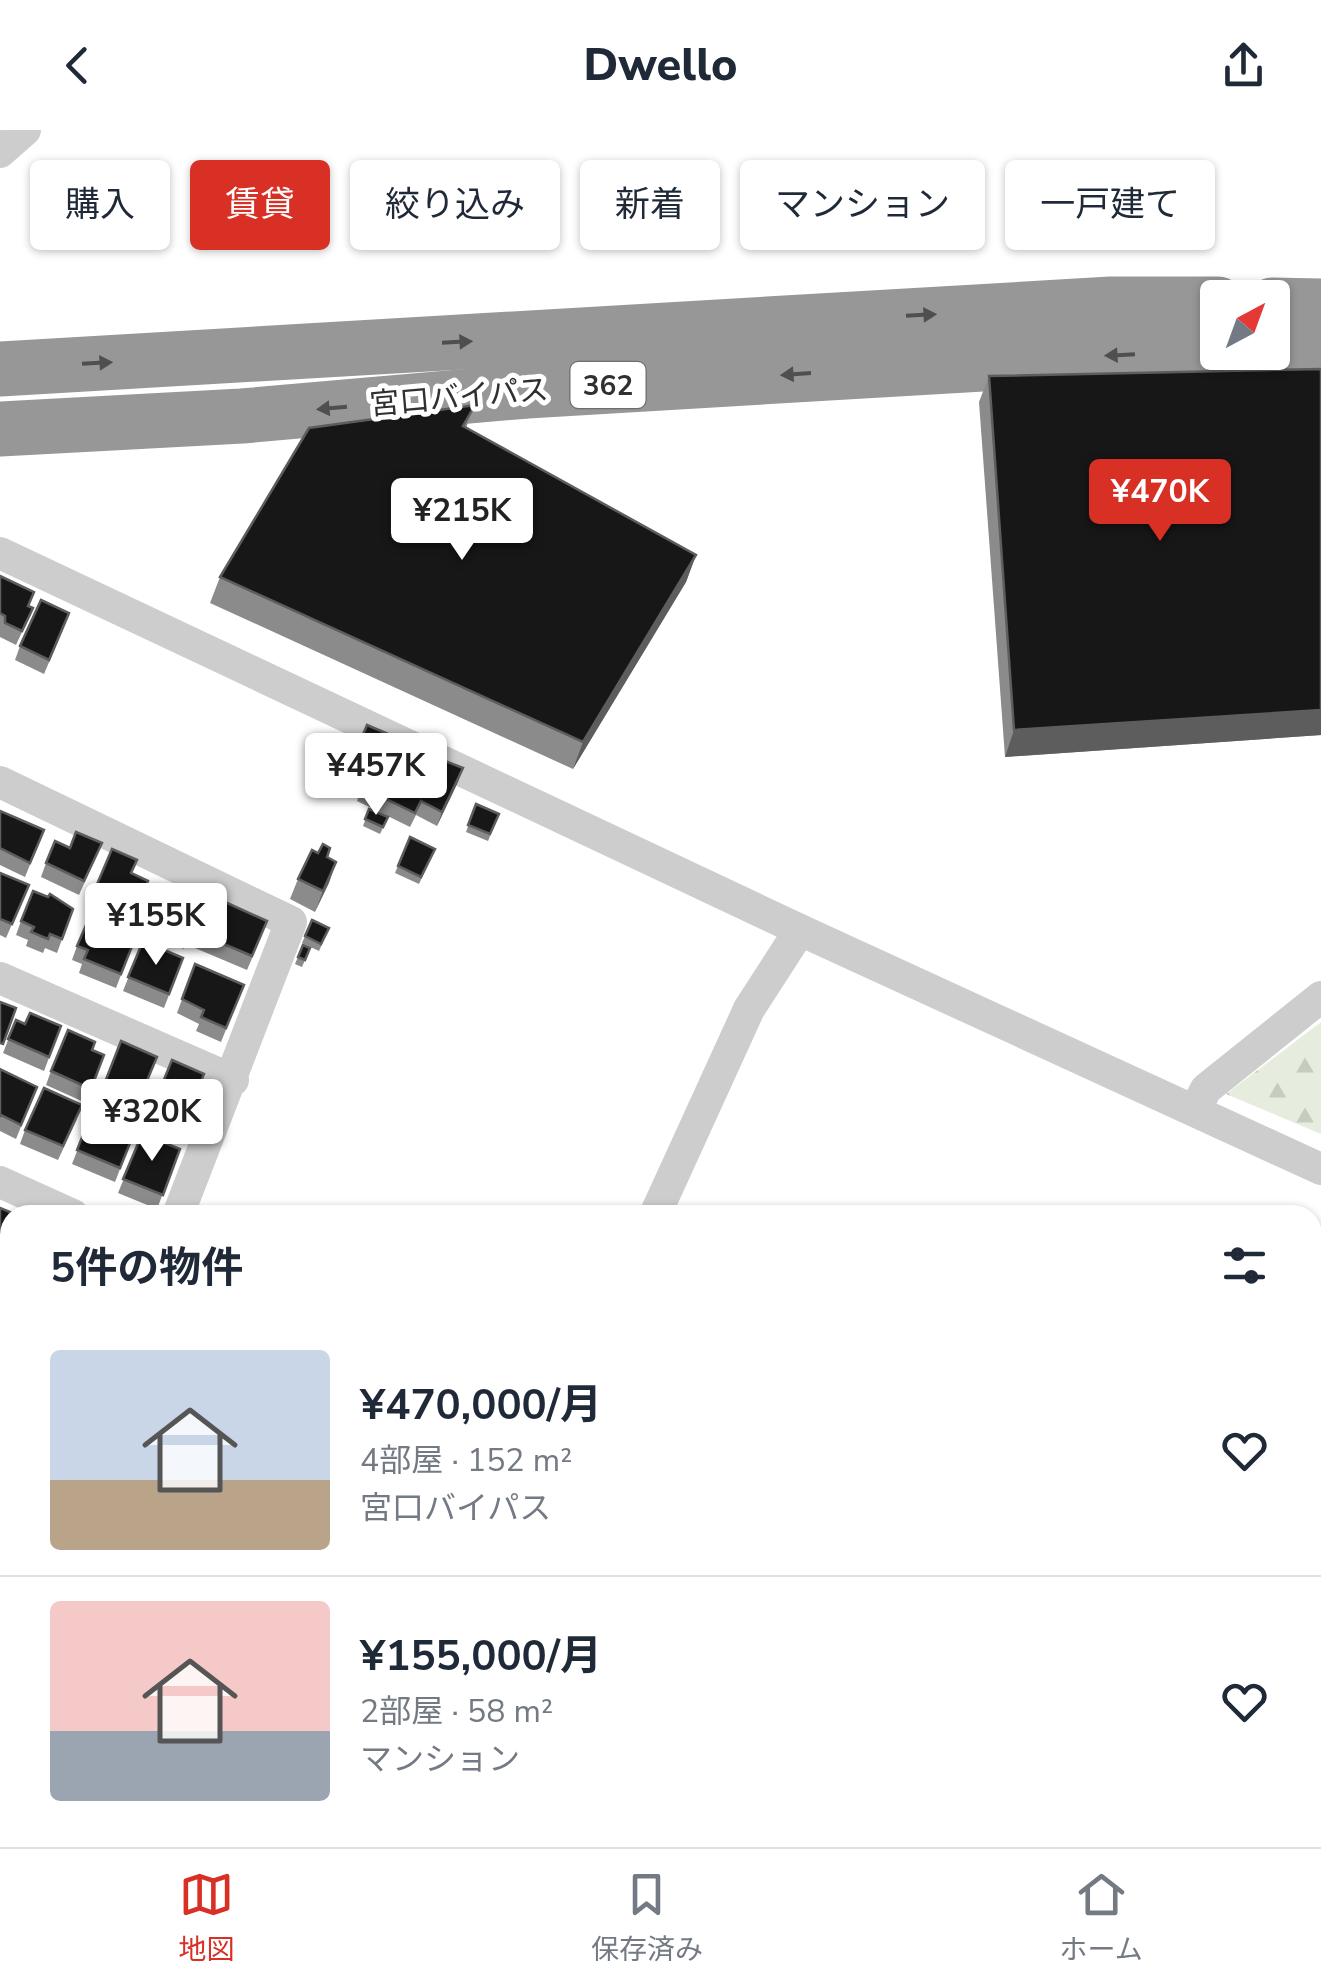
<!DOCTYPE html>
<html lang="ja">
<head>
<meta charset="utf-8">
<style>
	:root { --surface:#fff; --page:#f2f2f3; --text:#1f2937; --muted:#747a83; --line:#e0e1e3; --accent:#d93025 }
	body { margin:0; font-family:"Nunito Sans","Noto Sans JP",sans-serif; background:var(--page); color:var(--text); height:100vh; display:flex; flex-direction:column; font-size:38px; white-space:nowrap }
	* { box-sizing:border-box; margin:0 }
	p { font-size:32px; color:var(--muted) }
	.icon { flex:none; width:55px; height:55px; fill:none; stroke:currentColor; stroke-width:2; stroke-linecap:round; stroke-linejoin:round }
	.map { position:relative; flex:1; overflow:hidden }
	.details { position:absolute; left:0px; top:1075px; width:1322px; height:642px; display:flex; flex-direction:column; background:var(--surface); border-radius:30px 30px 0 0; box-shadow:0 2px 8px #0004 }
	.details>* { flex:none }
	.top-card { position:absolute; left:30px; top:30px; width:1262px; height:90px; display:flex; gap:20px }
	.needle { width:65px; rotate:41deg }
	.tools { position:absolute; left:1200px; top:150px; display:grid; gap:20px }
	.tools a { display:grid; place-items:center; width:90px; height:90px; border-radius:10px; background:var(--surface); box-shadow:0 2px 8px #0004; font-size:50px }
	.price { position:absolute; translate:-50% -85px; padding:0 22px; border-radius:10px; background:#fff; color:#222; font-size:32px; line-height:65px; filter:drop-shadow(0 2px 5px #0008) }
	.price::after { content:''; position:absolute; left:50%; top:60px; width:30px; height:22px; margin-left:-15px; background:inherit; clip-path:polygon(0 0,100% 0,50% 100%) }
	.price.on { background:var(--accent); color:#fff }
	ul { padding:0; list-style:none }
	li { display:flex; align-items:center; gap:30px; height:250px; padding:0 50px }
	li+li { border-top:2px solid var(--line) }
	li span { display:grid; place-items:center; flex:none; width:280px; height:200px; border-radius:10px; color:#555 }
	li>.icon { margin-inline-start:auto }
	span .icon { width:120px; height:120px; fill:#fffc; stroke-width:1 }
	li b { font-size:42px }
	h2 { display:flex; justify-content:space-between; align-items:center; height:120px; padding:0 50px; font-size:42px }
	.chip { padding:0 35px; border-radius:10px; background:var(--surface); box-shadow:0 2px 8px #0004; font-size:35px; line-height:90px }
	.chip.on { background:var(--accent); color:#fff }
	header { display:flex; justify-content:space-between; align-items:center; height:130px; padding:0 50px; background:var(--surface); font-size:45px; font-weight:800 }
	.menu { display:flex; justify-content:space-around; align-items:center; height:140px; border-top:2px solid var(--line); background:var(--surface); font-size:28px; color:var(--muted) }
	.menu a { display:grid; justify-items:center; gap:5px }
	.menu .on { color:var(--accent) }
	.map>svg:first-child { display:block }
	.forest { fill:url(#forest-firs) }
	.lines { fill:none; stroke-linecap:round; stroke-linejoin:round }
	.street { stroke:#cdcdcd; stroke-width:32 }
	.highway { stroke:#979797; stroke-width:55 }
	.wall { fill:#8b8b8b }
	.shaded-wall { fill:#5d5d5d }
	.building { fill:#171717; stroke:#5d5d5d; stroke-width:2.5 }
	.oneway { fill:#4f4f4f }
	.labels { text-anchor:middle; stroke-width:10; stroke-linejoin:round; paint-order:stroke }
	.shield { fill:#fff; stroke:#6e6e6e; stroke-width:2.5 }
	.shield-label { font-size:28px; font-weight:bold; fill:#303030 }
	.street-label { font-size:30px; fill:#303030; stroke:#fff }
</style>
</head>
<body>
<header><svg class="icon" aria-label="back" viewBox="0 0 24 24"><path d="M15 5l-7 7 7 7"/></svg>Dwello<svg class="icon" aria-label="share" viewBox="0 0 24 24"><path d="M12 15V3M7 8l5-5 5 5M5 13v7h14v-7"/></svg></header>
<div class="map">
<svg width="1321" height="1717" viewBox="0 0 1321 1717">
	<defs>
		<pattern id="forest-firs" width="22" height="20" patternUnits="userSpaceOnUse" patternTransform="scale(2.5)"><rect width="22" height="20" fill="#e6edde"/><path d="M5 1l3.5 6h-7zM16 11l3.5 6h-7z" fill="#c6ccbf"/></pattern>
	</defs>
	<rect width="100%" height="100%" fill="#fff"/>
	<path class="forest" d="M1321,892V1004L1226,964Z"/>
	<g class="lines">
		<g class="street">
			<path d="M0,22L25,0"/>
			<path d="M0,423L800,800L1321,1039"/>
			<path d="M0,652L291,792L178,1085"/>
			<path d="M0,848L233,950"/>
			<path d="M1195,980L1206,959L1321,867"/>
			<path d="M0,1052L73,1085"/>
			<path d="M655,1085L749,879L800,800"/>
			<path d="M0,1243L10,1247"/>
			<path d="M0,1435L10,1439"/>
			<path d="M1312,1573L1321,1554"/>
			<path d="M0,1632L10,1636"/>
			<path d="M72,1717V1708"/>
			<path d="M366,1717L370,1708"/>
			<path d="M1247,1717L1251,1708"/>
		</g>
		<g class="highway">
			<path d="M1272,175L1321,176"/>
			<path d="M1272,222L1321,224"/>
			<path d="M0,239L1111,174H1218"/>
			<path d="M0,299L242,286L527,261L1218,220"/>
		</g>
	</g>
	<g class="wall">
		<path d="M1321,239V605L1005,627L979,272L989,246Z"/>
		<path d="M475,275L466,298L696,425L686,452L573,639L210,473L220,447Z"/>
		<path d="M0,446L29,476L33,478L16,515L0,507Z"/>
		<path d="M64,497L44,544L15,530L20,516Z"/>
		<path d="M386,608L463,638L437,696L416,685L410,697L357,671L360,662L343,654L348,640Z"/>
		<path d="M476,674L499,684L488,711L466,702Z"/>
		<path d="M369,679L388,687L380,704L363,696Z"/>
		<path d="M0,681L44,700L25,747L0,735Z"/>
		<path d="M410,707L432,726L419,754L395,743Z"/>
		<path d="M102,713L79,765L41,747L46,733L70,718Z"/>
		<path d="M327,727L336,732L315,782L290,769L298,749Z"/>
		<path d="M0,743L29,755L6,808L0,805Z"/>
		<path d="M131,743L148,751L133,791L90,773L95,759Z"/>
		<path d="M161,756L202,773L184,819L145,802Z"/>
		<path d="M214,767L262,805L247,840L195,818Z"/>
		<path d="M73,779L57,823L45,818L43,823L26,816L28,810L16,805L21,791Z"/>
		<path d="M312,790L329,798L319,821L302,813Z"/>
		<path d="M136,806L116,858L79,843L82,834L72,830L77,816Z"/>
		<path d="M143,811L183,828L164,878L123,861Z"/>
		<path d="M303,815L310,818L302,837L295,834Z"/>
		<path d="M195,834L244,855L221,912L196,901L199,894L177,883Z"/>
		<path d="M16,890L25,894L61,896L44,941L3,923Z"/>
		<path d="M92,920L104,925L86,973L46,955L51,941Z"/>
		<path d="M172,930L204,944L184,996L151,983Z"/>
		<path d="M0,939L37,957L16,1009L0,1001Z"/>
		<path d="M152,941L135,981L100,966L105,952Z"/>
		<path d="M93,980L136,998L115,1052L72,1034Z"/>
		<path d="M77,989L58,1030L20,1014L25,1000Z"/>
		<path d="M142,1004L180,1019L157,1079L118,1063Z"/>
		<path d="M0,1078L10,1085V1140L0,1136Z"/>
		<path d="M10,1148V1207L0,1202V1153Z"/>
		<path d="M10,1311V1328L5,1326Z"/>
		<path d="M10,1361V1399L0,1395V1385Z"/>
		<path d="M0,1444L10,1448V1507L0,1502Z"/>
		<path d="M0,1529L10,1534V1576L4,1590L0,1588Z"/>
		<path d="M0,1660L33,1708L28,1717H0Z"/>
	</g>
	<g class="shaded-wall">
		<path d="M696,425L686,452L573,639L583,612Z"/>
		<path d="M1321,580V605L1005,627L1014,600Z"/>
		<path d="M463,638L458,652L437,696L442,682Z"/>
		<path d="M336,732L329,753L315,782L323,761Z"/>
	</g>
	<g class="building">
		<path d="M1321,239V580L1014,600L989,246Z"/>
		<path d="M475,275L463,296L696,425L583,612L220,447L309,298Z"/>
		<path d="M0,446L34,462L28,476L33,478L22,501L5,493V486L0,483Z"/>
		<path d="M41,470L69,483L49,530L20,516Z"/>
		<path d="M367,595L388,604L386,608L463,638L442,682L421,671L415,683L362,657L365,648L348,640Z"/>
		<path d="M476,674L499,684L490,704L468,695Z"/>
		<path d="M369,679L388,687L383,697L365,689Z"/>
		<path d="M0,681L44,700L30,733L0,718Z"/>
		<path d="M76,702L102,713L84,751L46,733L55,711L70,718Z"/>
		<path d="M410,707L435,719L421,747L398,736Z"/>
		<path d="M323,714L330,718L327,727L336,732L323,761L298,749L312,720L318,723Z"/>
		<path d="M112,719L137,730L131,743L148,751L138,777L95,759Z"/>
		<path d="M0,743L29,755L12,794L0,789Z"/>
		<path d="M161,756L202,773L189,805L150,788Z"/>
		<path d="M33,761L48,767L50,764L73,779L62,809L50,804L48,809L31,802L34,797L21,791Z"/>
		<path d="M214,767L267,791L252,826L200,804Z"/>
		<path d="M90,786L136,806L121,844L84,829L88,820L77,816Z"/>
		<path d="M312,790L329,798L321,814L305,806Z"/>
		<path d="M143,811L183,828L169,864L128,847Z"/>
		<path d="M303,815L310,818L305,830L298,827Z"/>
		<path d="M195,834L244,855L226,898L201,887L204,880L182,869Z"/>
		<path d="M0,872L16,878L3,914L0,913Z"/>
		<path d="M30,883L61,896L49,927L8,909L16,890L25,894Z"/>
		<path d="M68,900L95,912L92,920L104,925L91,959L51,941Z"/>
		<path d="M121,911L157,927L140,967L105,952Z"/>
		<path d="M172,930L204,944L189,982L156,969Z"/>
		<path d="M0,939L37,957L21,995L1,985L0,987Z"/>
		<path d="M44,958L82,975L63,1016L25,1000Z"/>
		<path d="M93,980L136,998L120,1038L77,1020Z"/>
		<path d="M142,1004L180,1019L163,1065L123,1049Z"/>
		<path d="M0,1078L17,1085H10V1124L0,1120Z"/>
		<path d="M3,1146L10,1148V1191L0,1186V1153Z"/>
		<path d="M0,1268L8,1271L0,1290Z"/>
		<path d="M0,1335L10,1339V1346L0,1369Z"/>
		<path d="M10,1361V1383L2,1380Z"/>
		<path d="M0,1444L10,1448V1490L0,1486Z"/>
		<path d="M0,1529L10,1534L9,1576L0,1572Z"/>
		<path d="M0,1660L10,1666V1708H30L25,1717L0,1705Z"/>
		<path d="M98,1708H148L143,1717H94Z"/>
	</g>
	<defs><path id="oneway-solid" d="M-6-.8H1V-3.2L6.5 0L1 3.2V.8H-6Z" transform="scale(2.5)"/></defs>
	<g class="oneway">
		<use href="#oneway-solid" transform="translate(921 185) rotate(-3)"/>
		<use href="#oneway-solid" transform="translate(457 212) rotate(-3)"/>
		<use href="#oneway-solid" transform="translate(1120 225) rotate(177)"/>
		<use href="#oneway-solid" transform="translate(97 233) rotate(-3)"/>
		<use href="#oneway-solid" transform="translate(796 244) rotate(176)"/>
		<use href="#oneway-solid" transform="translate(332 278) rotate(175)"/>
	</g>
	<g class="labels">
		<rect class="shield" x="570.5" y="232" width="75" height="46" rx="8"/>
		<g class="shield-label">
			<text x="608" y="265">362</text>
		</g>
		<g class="street-label">
			<text transform="translate(459 267) rotate(-5)" y="10">宮口バイパス</text>
		</g>
	</g>
</svg>
<div class="tools">
<a><svg class="needle" viewBox="-14 -14 28 28"><path d="M0-13l5 13h-10z" fill="#e53935"/><path d="M0 13l5-13h-10z" fill="#747a83"/></svg></a>
</div>
<b class="price on" style="left:1160px;top:414px">¥470K</b>
<b class="price" style="left:462px;top:433px">¥215K</b>
<b class="price" style="left:376px;top:688px">¥457K</b>
<b class="price" style="left:156px;top:838px">¥155K</b>
<b class="price" style="left:152px;top:1034px">¥320K</b>
<div class="top-card">
<a class="chip">購入</a>
<a class="chip on">賃貸</a>
<a class="chip">絞り込み</a>
<a class="chip">新着</a>
<a class="chip">マンション</a>
<a class="chip">一戸建て</a>
</div>
<section class="details">
<h2>5件の物件<svg class="icon" aria-label="filters" viewBox="0 0 24 24"><path d="M4 7h16M4 17h16"/><circle cx="9" cy="7" r="2"/><circle cx="15" cy="17" r="2"/></svg></h2>
<ul>
<li><span style="background:linear-gradient(#c9d6e8 65%,#b9a48a 0)"><svg class="icon" aria-label="home" viewBox="0 0 24 24"><path d="M3 11l9-7 9 7M6 9v11h12V9"/></svg></span><div><b>¥470,000/月</b><p>4部屋 · 152 m²</p><p>宮口バイパス</p></div><svg class="icon" aria-label="heart" viewBox="0 0 24 24"><path d="M12 20l-8-8c-3-5 5-10 8-4 3-6 11-1 8 4z"/></svg></li>
<li><span style="background:linear-gradient(#f6c9c9 65%,#9aa5b1 0)"><svg class="icon" aria-label="home" viewBox="0 0 24 24"><path d="M3 11l9-7 9 7M6 9v11h12V9"/></svg></span><div><b>¥155,000/月</b><p>2部屋 · 58 m²</p><p>マンション</p></div><svg class="icon" aria-label="heart" viewBox="0 0 24 24"><path d="M12 20l-8-8c-3-5 5-10 8-4 3-6 11-1 8 4z"/></svg></li>
</ul>
</section>
</div>
<nav class="menu">
<a class="on"><svg class="icon" aria-label="map" viewBox="0 0 24 24"><path d="M3 6l6-2 6 2 6-2v14l-6 2-6-2-6 2zM9 4v14M15 6v14"/></svg>地図</a>
<a><svg class="icon" aria-label="saved" viewBox="0 0 24 24"><path d="M7 4h10v16l-5-4-5 4z"/></svg>保存済み</a>
<a><svg class="icon" aria-label="home" viewBox="0 0 24 24"><path d="M3 11l9-7 9 7M6 9v11h12V9"/></svg>ホーム</a>
</nav>
</body>
</html>
